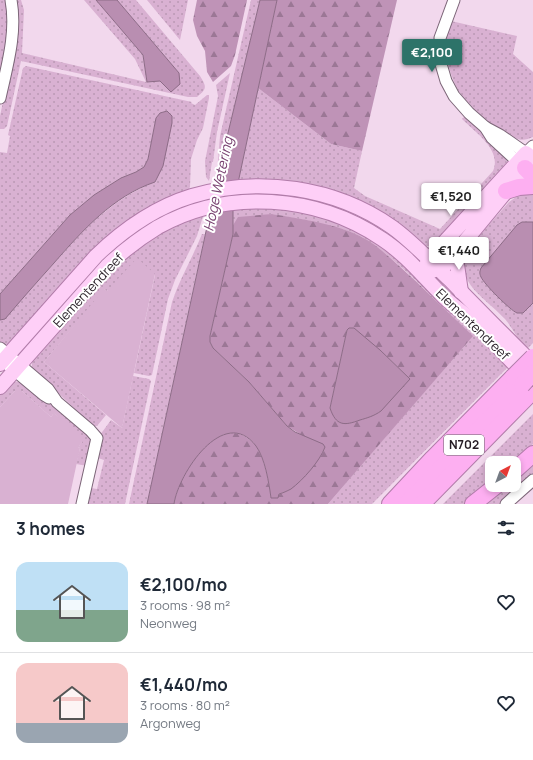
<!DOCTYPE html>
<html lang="en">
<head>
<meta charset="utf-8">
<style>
	:root { --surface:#fff; --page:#f2f2f3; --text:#1f2937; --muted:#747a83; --line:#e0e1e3; --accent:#2d7369 }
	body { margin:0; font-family:Manrope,sans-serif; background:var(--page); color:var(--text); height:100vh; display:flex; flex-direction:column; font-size:15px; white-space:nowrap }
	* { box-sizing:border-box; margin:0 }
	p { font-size:13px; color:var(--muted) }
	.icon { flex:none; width:22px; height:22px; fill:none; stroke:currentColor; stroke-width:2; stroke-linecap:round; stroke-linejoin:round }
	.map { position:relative; height:504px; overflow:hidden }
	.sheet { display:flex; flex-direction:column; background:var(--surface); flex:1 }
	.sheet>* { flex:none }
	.needle { width:26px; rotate:41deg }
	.controls { position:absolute; left:485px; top:456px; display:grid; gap:8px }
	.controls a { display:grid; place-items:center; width:36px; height:36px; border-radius:8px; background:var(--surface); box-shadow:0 2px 6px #0003; font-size:20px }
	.price { position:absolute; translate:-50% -34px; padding:0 9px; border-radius:4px; background:#fff; color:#222; font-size:13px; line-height:26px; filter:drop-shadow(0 1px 2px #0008) }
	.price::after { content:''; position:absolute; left:50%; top:24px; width:12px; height:9px; margin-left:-6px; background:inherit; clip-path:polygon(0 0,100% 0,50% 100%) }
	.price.selected { background:var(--accent); color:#fff }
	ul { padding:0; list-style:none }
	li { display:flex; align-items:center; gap:12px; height:100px; padding:0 16px }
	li+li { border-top:1px solid var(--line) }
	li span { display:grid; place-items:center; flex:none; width:112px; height:80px; border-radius:12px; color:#555 }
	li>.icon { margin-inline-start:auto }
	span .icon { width:48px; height:48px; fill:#fffc; stroke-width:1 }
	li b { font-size:17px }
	h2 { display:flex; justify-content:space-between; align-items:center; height:48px; padding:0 16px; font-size:17px }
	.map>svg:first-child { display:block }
	.grass { fill:url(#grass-dots) }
	.forest { fill:url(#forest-firs); fill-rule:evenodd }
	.pitch { fill:#d9b1d2 }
	.water { fill:#b98eb1; stroke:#8d6c87 }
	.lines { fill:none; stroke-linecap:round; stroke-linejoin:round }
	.minor-casing { stroke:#7c6678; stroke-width:13 }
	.major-casing { stroke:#b17ca9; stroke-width:16 }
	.highway-casing { stroke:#b17ca9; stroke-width:18 }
	.minor { stroke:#fff; stroke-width:11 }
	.major { stroke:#fecff7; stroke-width:14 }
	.highway { stroke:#fdaff1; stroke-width:16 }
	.highway-bridge-casing { stroke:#b17ca9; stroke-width:18; stroke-linecap:butt }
	.highway-bridge { stroke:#fdaff1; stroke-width:16 }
	.labels { text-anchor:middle; stroke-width:4; stroke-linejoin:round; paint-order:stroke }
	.shield { fill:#fff; stroke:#666066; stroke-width:1 }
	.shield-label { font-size:12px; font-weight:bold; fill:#251c24 }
	.street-label { font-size:13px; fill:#251c24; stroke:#fff }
	.water-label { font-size:14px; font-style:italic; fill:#773f6f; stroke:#fff }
</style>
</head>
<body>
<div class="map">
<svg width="533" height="504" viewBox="0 0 533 504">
	<defs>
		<pattern id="grass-dots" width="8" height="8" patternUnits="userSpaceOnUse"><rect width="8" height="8" fill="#d9b1d2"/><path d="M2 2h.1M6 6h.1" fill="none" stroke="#ba98b4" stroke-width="1.8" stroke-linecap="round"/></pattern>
		<pattern id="forest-firs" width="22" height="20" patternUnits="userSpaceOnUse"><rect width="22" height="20" fill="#bf93b7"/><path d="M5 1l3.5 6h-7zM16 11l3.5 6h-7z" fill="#9b7795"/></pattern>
	</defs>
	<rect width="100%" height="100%" fill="#f2d8ed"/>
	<g class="grass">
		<path d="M0,0H8L10,22L0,81Z"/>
		<path d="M15,0H21L24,10L22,53L146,82L135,59L84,0H96L143,55L147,82L179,73L117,0H136L200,76C207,87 207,89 197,97H188L21,61L7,126L4,129H0V116L12,59Z"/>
		<path d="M147,0H188L180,40Z"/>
		<path d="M251,0H260L221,162H218L220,136Z"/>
		<path d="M451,21L517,36L513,54L533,72V137C528,139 523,141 518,139C502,136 467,105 458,90C453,81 450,71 447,61H445C444,47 447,35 451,21Z"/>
		<path d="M26,66L192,102L191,103L195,105L207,95H209V98L203,128L197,140L191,159L190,187L187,192L154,208L9,345L0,344V320L5,318L87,226L116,203L130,194L147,185L156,182L167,111L160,113L156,118L148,159L145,167L136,172L121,178L94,195L70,215L0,294V152L7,153L10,136L8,135L23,68Z"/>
		<path d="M230,73L217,132L213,162H212L209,181L206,177L205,161L218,96L216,85Z"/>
		<path d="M258,88L331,144L362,151L354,188L365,196L440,229L493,171C502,150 476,133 462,119L465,116C475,125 501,147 506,158C507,161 507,164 507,168L436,245L430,246H423L334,190L300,182L293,184L238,183Z"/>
		<path d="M257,190L331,201L382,226L380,229C370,223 361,217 350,213C316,198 272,200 235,199L237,191Z"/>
		<path d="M524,193H533V222H522L511,309L518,313H523L533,303V343L525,351C519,340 513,329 505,319C485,297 449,280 470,246L509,202L516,197Z"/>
		<path d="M184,204L185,207L163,216L145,226L29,348L26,346L73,293L83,277L126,235Z"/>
		<path d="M233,207L302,209L373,237L511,364L372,504H328L472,336L410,275L387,255L362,237L345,230L310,221L272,214L232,227Z"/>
		<path d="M204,213L197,236L175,280L168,299L152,375L149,376L134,373L155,275L106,291L105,289L44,362L106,415L97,426H93L35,371L32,367V360L104,275L139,244Z"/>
		<path d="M202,234H205L147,504H129L172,302C180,278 193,257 202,234Z"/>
		<path d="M133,376L149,379L151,381L125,504H88L91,488L97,489L104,460L98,458L100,435L111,420L122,428Z"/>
		<path d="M13,381L25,383L84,430L92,440L88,466L76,464L80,448L78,447L82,442L54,413L51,417L22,391H15L0,407V393Z"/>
		<path d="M533,414V444L513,463H492V481L467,504H443Z"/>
		<path d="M533,463V476L511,492L499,504H482L495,496L508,485H514V480Z"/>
	</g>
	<g class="forest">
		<path d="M197,0H247L235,55L231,66L213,82L207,72L205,51L197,36L193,20Z"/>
		<path d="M277,0H397L362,151L331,144L258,88Z"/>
		<path d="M272,214C301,219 333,223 360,236C374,243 386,254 397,264C423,287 447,312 473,336L328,504H174C177,478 214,417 246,437C250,440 254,443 257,447C265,460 269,483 271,498L289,490L303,436L287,426L249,382L213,348L210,342V336L233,234L232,227L238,217ZM349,328L380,350L410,379L330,408L347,330Z"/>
	</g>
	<g class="pitch">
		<path d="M137,258L155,274L122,428L44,362L104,289L107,291Z"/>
		<path d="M15,391H22L51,417L54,413L84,440L78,447L80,448L68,504H0V407Z"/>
	</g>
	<g class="water">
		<path d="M96,0H117L179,73L180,84L171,92L160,81L147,82L143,55Z"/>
		<path d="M260,0H277L238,183L233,210V234L210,336V342L213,348L249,382L287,426L295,432L323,444L325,447C320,461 303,480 291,489C287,491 283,493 279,494L278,498H271C269,483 265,458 256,446C224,404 178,474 174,504H147L221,162Z"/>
		<path d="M167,111L172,116V123L163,166L155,182C113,196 82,231 54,263C37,282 21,300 5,319L0,320V294L70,215L94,195L121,178L136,172L144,167L148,159L156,118L160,113Z"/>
		<path d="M522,222H533V303L523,313C521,313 519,313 517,313C510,310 484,284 481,277C479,273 480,271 481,268L517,225Z"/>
		<path d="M349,328H354L380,350L410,379L381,411C374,416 367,418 360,420C344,426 336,426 330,408L347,330Z"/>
	</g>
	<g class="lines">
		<defs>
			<g id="minor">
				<path d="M454,0L440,38L441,64L446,81L454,96L469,113L485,127L492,138L518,162"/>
				<path d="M0,98C7,66 17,33 11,0"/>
				<path d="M485,127L500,135L526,153L533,146"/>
				<path d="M0,348L48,389L57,402L90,430L97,438L82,504"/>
				<path d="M8,365L44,395L49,398"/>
				<path d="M506,504L533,480"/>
			</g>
			<g id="major">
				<path d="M526,153L533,159L466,240L456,258L438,269L422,274L429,259Z"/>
				<path d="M456,258L461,292"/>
				<path d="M0,364L96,256C123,230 156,207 192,196C259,176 335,187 392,227C413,242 431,262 450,280C477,308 505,336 533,364"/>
				<path d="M0,387L108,265C123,251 140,238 158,227C227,188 317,195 382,239C405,254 422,275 441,294C449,303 460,310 469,318C489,337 508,358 528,378"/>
			</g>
			<g id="highway">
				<path d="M525,168L533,176"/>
				<path d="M506,191L519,187L533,186"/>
				<path d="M514,471L533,454"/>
				<path d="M390,504L433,458L513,377"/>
				<path d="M406,504L522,385"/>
				<path d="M422,504L533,391"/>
				<path d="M473,504L497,485"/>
			</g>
		</defs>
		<use href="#minor" class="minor-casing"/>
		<use href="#major" class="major-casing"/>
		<use href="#highway" class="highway-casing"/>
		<use href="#minor" class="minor"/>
		<use href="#major" class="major"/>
		<use href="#highway" class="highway"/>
		<defs>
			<g id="highway-bridge">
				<path d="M513,377L533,357"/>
				<path d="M522,385L533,373"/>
			</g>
		</defs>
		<use href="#highway-bridge" class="highway-bridge-casing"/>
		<use href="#highway-bridge" class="highway-bridge"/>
	</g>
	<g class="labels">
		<rect class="shield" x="444" y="435" width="40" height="20" rx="3"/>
		<g class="shield-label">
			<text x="464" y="449">N702</text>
		</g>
		<g class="street-label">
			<text transform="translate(88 290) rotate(-47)" y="5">Elementendreef</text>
			<text transform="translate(473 324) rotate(44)" y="5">Elementendreef</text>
		</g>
		<g class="water-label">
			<text transform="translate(218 184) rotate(-78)" y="5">Hoge Wetering</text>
		</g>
	</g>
</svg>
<div class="controls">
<a><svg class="needle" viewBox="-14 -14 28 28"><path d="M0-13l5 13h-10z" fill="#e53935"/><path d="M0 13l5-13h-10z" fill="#747a83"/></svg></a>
</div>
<b class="price selected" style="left:432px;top:73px">€2,100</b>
<b class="price" style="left:451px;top:217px">€1,520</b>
<b class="price" style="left:459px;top:271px">€1,440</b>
</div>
<section class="sheet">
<h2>3 homes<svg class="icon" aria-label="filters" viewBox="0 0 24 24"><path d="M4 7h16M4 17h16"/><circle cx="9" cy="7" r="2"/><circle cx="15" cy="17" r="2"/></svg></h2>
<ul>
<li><span style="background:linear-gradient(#bfe0f5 60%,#7fa58c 0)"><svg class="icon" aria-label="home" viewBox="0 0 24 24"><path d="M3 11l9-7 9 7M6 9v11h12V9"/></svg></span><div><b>€2,100/mo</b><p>3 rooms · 98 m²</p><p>Neonweg</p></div><svg class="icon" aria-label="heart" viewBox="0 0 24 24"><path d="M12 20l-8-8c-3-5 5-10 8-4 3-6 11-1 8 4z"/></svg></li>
<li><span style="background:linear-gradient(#f6c9c9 75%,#9aa5b1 0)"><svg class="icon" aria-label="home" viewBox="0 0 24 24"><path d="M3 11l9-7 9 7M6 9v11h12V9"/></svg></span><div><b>€1,440/mo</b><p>3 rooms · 80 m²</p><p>Argonweg</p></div><svg class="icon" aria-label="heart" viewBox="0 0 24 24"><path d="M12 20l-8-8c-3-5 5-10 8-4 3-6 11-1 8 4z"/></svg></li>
</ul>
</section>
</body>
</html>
